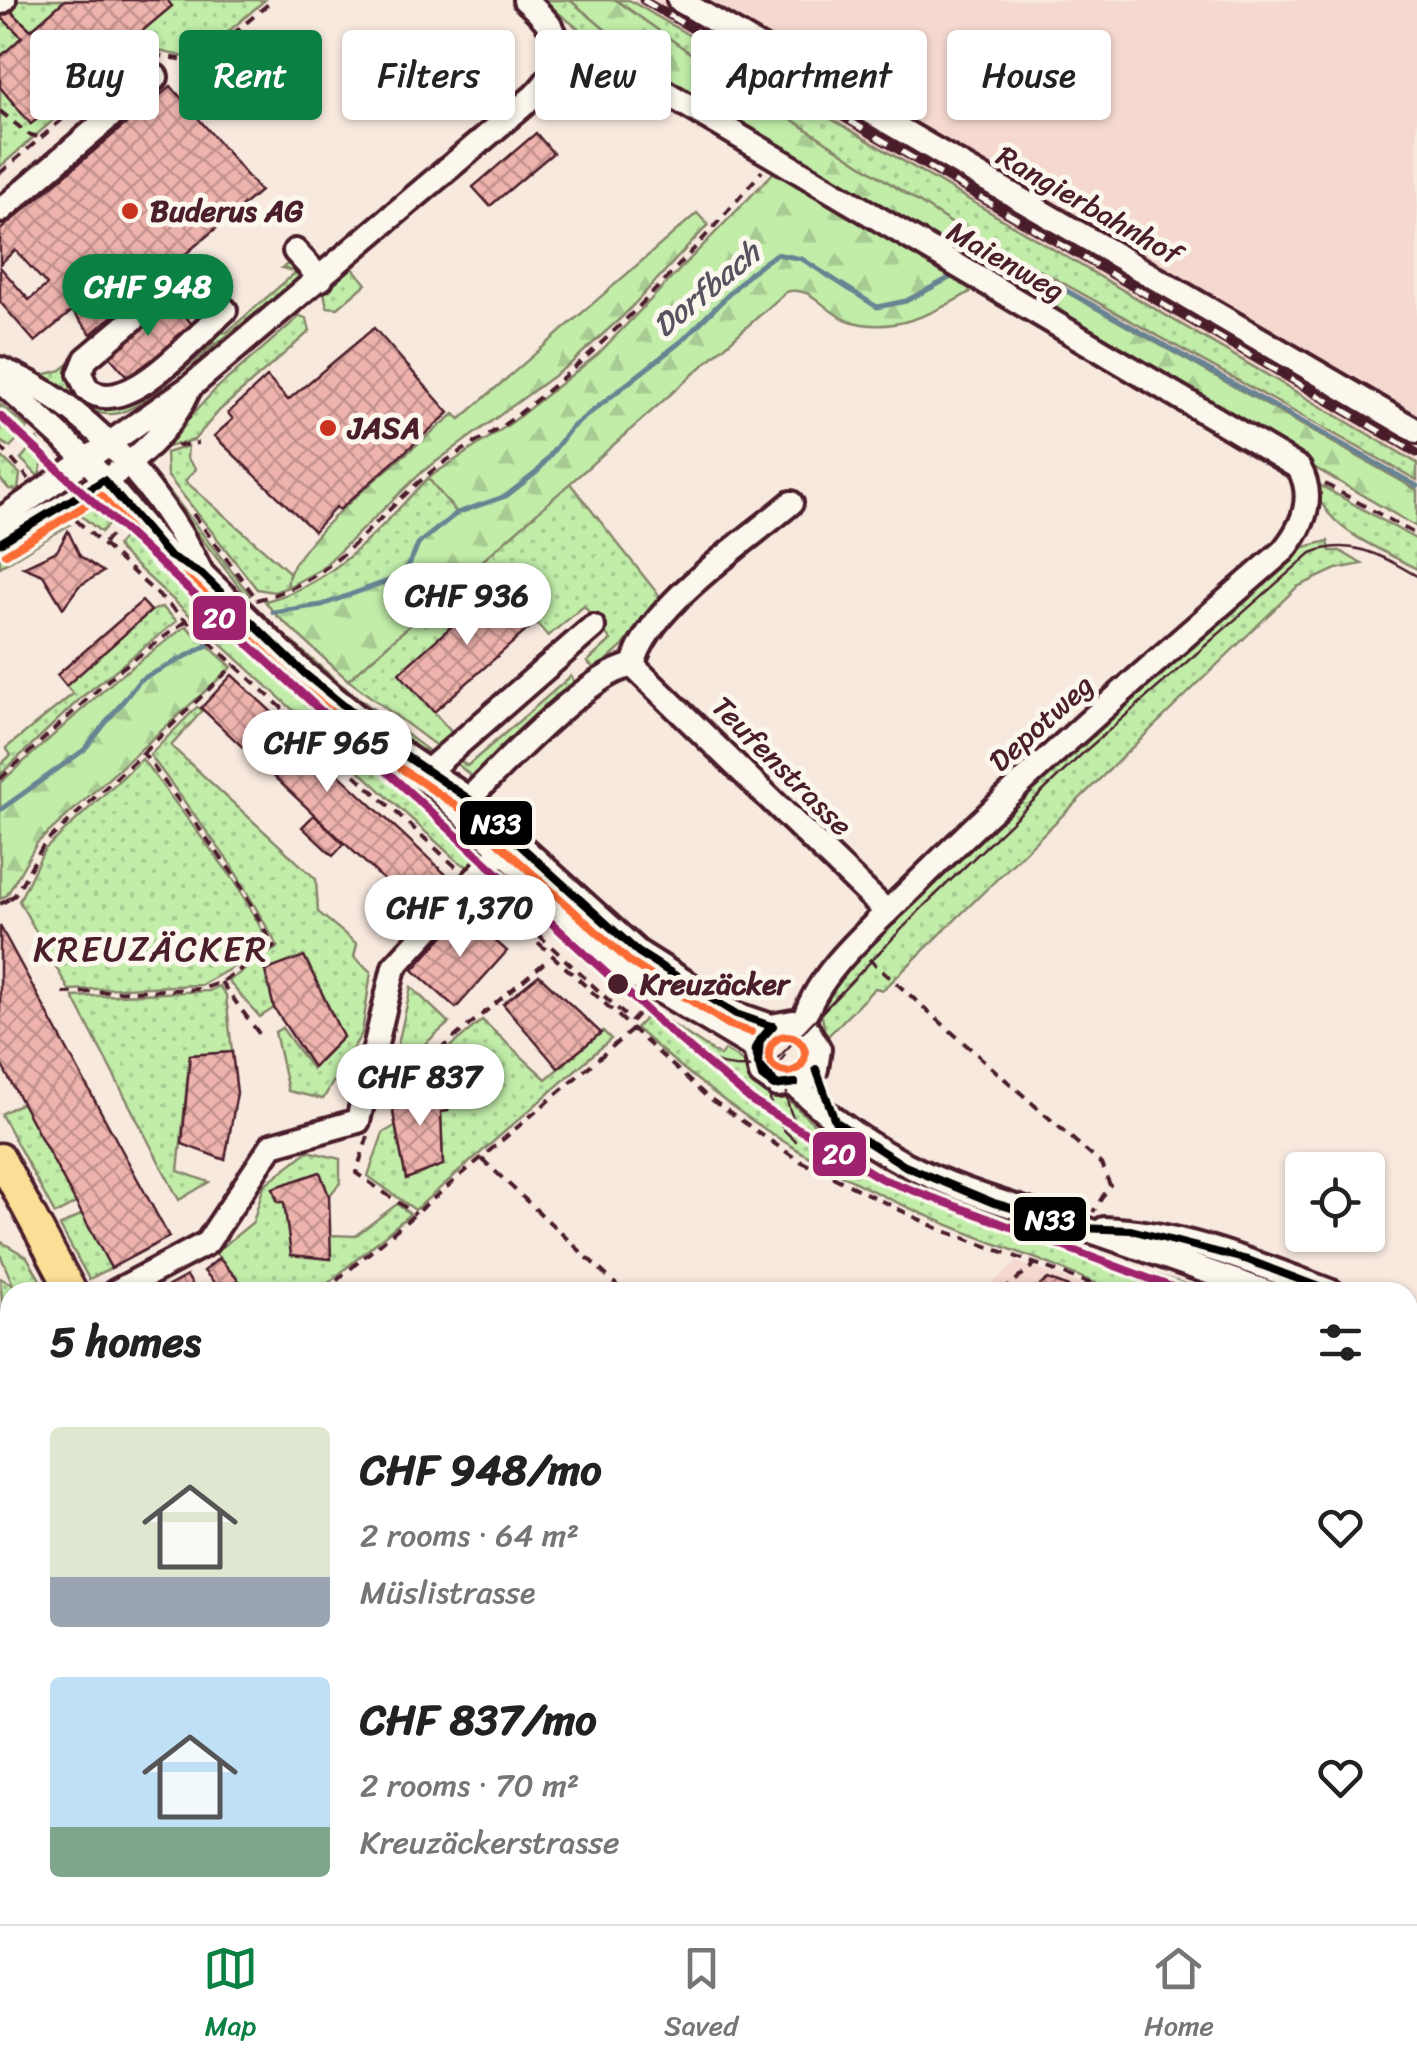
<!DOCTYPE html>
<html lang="en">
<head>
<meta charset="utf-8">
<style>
	:root { --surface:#fff; --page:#f2f2f2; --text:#222; --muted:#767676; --line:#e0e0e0; --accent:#0b8043 }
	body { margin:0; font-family:Sriracha,sans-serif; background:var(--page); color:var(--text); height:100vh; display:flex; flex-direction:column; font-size:38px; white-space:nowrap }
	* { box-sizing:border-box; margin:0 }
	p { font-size:32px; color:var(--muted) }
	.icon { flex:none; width:55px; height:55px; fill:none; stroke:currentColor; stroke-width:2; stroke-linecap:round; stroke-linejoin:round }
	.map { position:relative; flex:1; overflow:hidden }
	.drawer { position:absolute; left:0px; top:1282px; width:1418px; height:642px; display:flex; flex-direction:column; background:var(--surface); border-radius:30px 30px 0 0; box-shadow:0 2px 8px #0004 }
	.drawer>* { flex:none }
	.banner { position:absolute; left:30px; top:30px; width:1358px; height:90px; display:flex; gap:20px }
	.fabs { position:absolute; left:1285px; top:1152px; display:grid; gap:20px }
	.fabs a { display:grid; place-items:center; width:100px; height:100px; border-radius:10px; background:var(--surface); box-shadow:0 2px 8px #0004; font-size:50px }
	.price { position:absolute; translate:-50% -85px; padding:0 22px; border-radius:35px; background:#fff; color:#222; font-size:32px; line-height:65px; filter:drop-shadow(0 2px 5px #0008) }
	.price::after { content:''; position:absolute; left:50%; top:60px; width:30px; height:22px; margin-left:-15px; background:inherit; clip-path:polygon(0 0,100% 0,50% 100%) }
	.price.current { background:var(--accent); color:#fff }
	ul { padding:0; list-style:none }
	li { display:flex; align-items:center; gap:30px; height:250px; padding:0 50px }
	li span { display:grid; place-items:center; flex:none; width:280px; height:200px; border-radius:10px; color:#555 }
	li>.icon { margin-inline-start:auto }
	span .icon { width:120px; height:120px; fill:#fffc; stroke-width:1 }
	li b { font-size:42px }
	h2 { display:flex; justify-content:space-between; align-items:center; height:120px; padding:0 50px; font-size:42px }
	.pill { padding:0 35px; border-radius:10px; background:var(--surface); box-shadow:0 2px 8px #0004; font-size:35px; line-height:90px }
	.pill.current { background:var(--accent); color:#fff }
	.menu { display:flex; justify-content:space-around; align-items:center; height:140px; border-top:2px solid var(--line); background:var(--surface); font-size:28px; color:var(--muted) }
	.menu a { display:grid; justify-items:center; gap:5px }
	.menu .current { color:var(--accent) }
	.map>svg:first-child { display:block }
	.built { fill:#f5d9d0 }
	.green { fill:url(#green-dots); stroke:#86866a; stroke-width:2.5 }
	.forest { fill:url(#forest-firs); stroke:#86866a; stroke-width:2.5 }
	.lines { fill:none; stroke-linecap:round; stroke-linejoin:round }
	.stream { stroke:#678493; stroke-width:5 }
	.building { fill:url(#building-cross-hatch); stroke:#4a1f2b; stroke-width:2.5 }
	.minor-casing { stroke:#4a1f2b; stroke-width:30 }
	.major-casing { stroke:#4a1f2b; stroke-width:35 }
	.path { stroke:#4a1f2b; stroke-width:4; stroke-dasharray:10 8; stroke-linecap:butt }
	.minor { stroke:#fbf7ec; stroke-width:22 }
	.major { stroke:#fdde96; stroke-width:28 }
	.tram { stroke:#4a1f2b; stroke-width:2.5 }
	.rail-casing { stroke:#4a1f2b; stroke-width:9 }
	.rail { stroke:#fbf7ec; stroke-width:5; stroke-dasharray:15; stroke-linecap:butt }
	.bus-1-casing { stroke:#fbf7ec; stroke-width:15 }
	.bus-2-casing { stroke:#fbf7ec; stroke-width:15 }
	.bus-1 { stroke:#000; stroke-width:8 }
	.bus-2 { stroke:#fb6c36; stroke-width:8 }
	.tram-1-casing { stroke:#fbf7ec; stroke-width:15 }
	.tram-1 { stroke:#a0216e; stroke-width:8 }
	.poi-dot { fill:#c8321e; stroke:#fbf7ec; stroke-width:4 }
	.stop-dot { fill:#4a1f2b; stroke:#fbf7ec; stroke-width:4 }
	.labels { text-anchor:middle; stroke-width:10; stroke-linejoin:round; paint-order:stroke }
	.street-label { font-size:30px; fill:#4a1f2b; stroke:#fbf7ec }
	.poi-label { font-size:30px; font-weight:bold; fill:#4a1f2b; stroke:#fbf7ec; text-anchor:start }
	.stop-label { font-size:30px; font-weight:bold; fill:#4a1f2b; stroke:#fbf7ec; text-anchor:start }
	.water-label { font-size:32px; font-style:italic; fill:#58515f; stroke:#fbf7ec }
	.quarter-label { font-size:35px; letter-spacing:2.5px; fill:#4a1f2b; stroke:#fbf7ec }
	.line-badge { stroke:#fbf7ec; stroke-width:4 }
	.badge-label { font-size:28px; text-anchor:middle; font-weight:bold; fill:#fff }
</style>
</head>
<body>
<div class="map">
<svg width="1417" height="1924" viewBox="0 0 1417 1924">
	<defs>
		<pattern id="green-dots" width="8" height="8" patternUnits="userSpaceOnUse" patternTransform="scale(2.5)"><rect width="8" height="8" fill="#c1eda9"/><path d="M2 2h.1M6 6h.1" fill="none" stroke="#a7cb92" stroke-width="1.8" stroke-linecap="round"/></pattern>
		<pattern id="forest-firs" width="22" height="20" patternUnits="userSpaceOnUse" patternTransform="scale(2.5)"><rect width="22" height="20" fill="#c1eda9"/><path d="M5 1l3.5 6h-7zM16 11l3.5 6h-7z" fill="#a7cb92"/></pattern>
		<pattern id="building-cross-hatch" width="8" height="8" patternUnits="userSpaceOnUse" patternTransform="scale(2.5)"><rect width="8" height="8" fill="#eeb3ad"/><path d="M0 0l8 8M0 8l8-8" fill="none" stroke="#c3918d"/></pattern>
	</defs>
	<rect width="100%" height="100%" fill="#f8e9df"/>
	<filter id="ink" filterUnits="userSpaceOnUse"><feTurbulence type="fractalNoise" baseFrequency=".01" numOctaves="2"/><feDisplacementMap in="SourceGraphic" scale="20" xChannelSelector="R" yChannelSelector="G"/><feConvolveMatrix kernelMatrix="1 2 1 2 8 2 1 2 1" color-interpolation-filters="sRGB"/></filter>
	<g filter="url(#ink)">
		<g class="built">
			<path d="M542,0H1417V527L770,151L662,77L635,69Z"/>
			<path d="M1017,1262L1048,1272L1103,1292H981Z"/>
			<path d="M1408,1431L1417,1439V1924H1220L1230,1915H1408Z"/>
		</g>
		<g class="green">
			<path d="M14,0H65L31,30L7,8Z"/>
			<path d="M167,0H265L200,56L190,58L141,47L62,113L56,107L171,6Z"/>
			<path d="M542,0H570L662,77L618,60Z"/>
			<path d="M616,0H629L1417,463V480L1025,262L997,253L697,58Z"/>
			<path d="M0,16L22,37L0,57Z"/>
			<path d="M0,87L30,124L52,110L58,116L0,167Z"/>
			<path d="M289,263L300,273L299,279L177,375L172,369L190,354H201L214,343L204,341L213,333L227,332L296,272L282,268Z"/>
			<path d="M352,267L366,284L338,308L327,307L324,292Z"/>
			<path d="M300,316L307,319L310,331L220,410L194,440L160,449L216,389Z"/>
			<path d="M79,356L88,396L161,374L168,382C106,433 101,418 39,376L61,370Z"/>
			<path d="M0,404L28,428L10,447L0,441Z"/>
			<path d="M37,439L44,453L39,477L21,459Z"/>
			<path d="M188,446L187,458L196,469L185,481L289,572L288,587L274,592L257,589L167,475L166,453Z"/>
			<path d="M0,455L20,474L18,490L9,489L0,479Z"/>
			<path d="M428,478L457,513L419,543L404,575L322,605L273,612L265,601C335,585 380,527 428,478Z"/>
			<path d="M1311,480L1417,540V569C1374,545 1326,532 1311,480Z"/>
			<path d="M569,482L661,598L622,647L596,670L587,662L611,640L584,606L548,636L500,583L399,673L454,735L439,748L348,680Z"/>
			<path d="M170,492L250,595L247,597L167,494Z"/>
			<path d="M89,503H104L121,512L101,532L73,509Z"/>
			<path d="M55,520L69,525L0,567V554Z"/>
			<path d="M134,525L221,613L463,830L475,847L471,869L455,859L119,550L117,545Z"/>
			<path d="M1328,541L1330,551H1340L1362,564L1336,569L1297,587L883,990L875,988L826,1038L821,1011L835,984L929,881L1293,550Z"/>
			<path d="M162,607L177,621L82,697L0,775V765L11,755L6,748L73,694L66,686L151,611Z"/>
			<path d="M267,620L339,683L430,752L419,749L330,681L264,623Z"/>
			<path d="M571,676L577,687L474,779L453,760L456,757L467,766Z"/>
			<path d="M197,707L203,710L171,746L316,879L318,912L357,944L354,957L371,972L362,1033L323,1099L288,1091L275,1032L282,1028L312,1069L343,1037L305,957L265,971L274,1008L260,1017L228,981L278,947L232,866L150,755Z"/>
			<path d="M142,759L234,880L271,946L201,985L69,990L19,901L44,850Z"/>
			<path d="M506,876L527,885L510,905L487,884Z"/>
			<path d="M219,986L226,995L232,1052L190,1055L178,1171L209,1182L179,1200L73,997L209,991Z"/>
			<path d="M411,987L449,1023L402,1064L394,1062Z"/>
			<path d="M652,1011L720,1056L725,1050C781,1083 817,1137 873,1169C967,1222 1106,1258 1211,1292C1186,1292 1159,1295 1135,1292C1102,1290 1065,1269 1034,1258C873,1200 763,1143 636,1028Z"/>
			<path d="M482,1020L546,1079L603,1031L611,1039L415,1210L368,1176L383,1133L395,1126L406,1178L443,1165L441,1112L448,1111L450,1091L425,1087L427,1066Z"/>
			<path d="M22,1103L76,1203L55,1214L1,1114Z"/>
			<path d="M308,1151L340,1159V1183L329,1196L319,1172L273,1188L277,1202H284L292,1255L330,1235L355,1236L397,1204L410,1214L318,1292H249L215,1253L253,1222L264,1185Z"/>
			<path d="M82,1214L111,1268L89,1279L60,1226Z"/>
			<path d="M0,1241L27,1257L47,1292H10L3,1311L0,1278L13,1285L0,1254Z"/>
			<path d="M1136,1915H1230L1220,1924H1146Z"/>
		</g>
		<g class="forest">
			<path d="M570,0H616L697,58L997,253L1417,490V527L770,151L662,77Z"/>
			<path d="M775,171L979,287C939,310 895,337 847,320C825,313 812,284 786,292L348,680L273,612L322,605L404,575L419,543L457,513L428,478L511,423L598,354Z"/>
			<path d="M697,213L708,225L623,316L570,364L422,472L321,569L288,587C280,548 422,442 454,414L460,419Z"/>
			<path d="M186,626L232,667L37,843L7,895L0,899V783L116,679Z"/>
			<path d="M10,1677V1725L0,1732V1690Z"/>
			<path d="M949,1915H1136L1146,1924H964Z"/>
		</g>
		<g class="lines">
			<g class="stream">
				<path d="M970,266L1008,258L1417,486"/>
				<path d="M273,612L322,605L404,575L419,543L457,513L506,496L537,472L571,428L683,340L750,273L776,254L802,259L877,307L906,301L957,274"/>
				<path d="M0,810L84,750L140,680L208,645"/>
			</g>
		</g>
		<g class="building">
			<path d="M65,0H167L172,6L31,124L0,87V57L22,37L0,16V1L31,30Z"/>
			<path d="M171,86L260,191L91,334L72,311L35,342L0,302V267L29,300L47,285L15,250L0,264V230Z"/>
			<path d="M536,133L553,153L490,206L473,187Z"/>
			<path d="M166,295L192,324L175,338L180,345L132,382L103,349Z"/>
			<path d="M374,328L449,413L339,510L336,507L314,531L214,436L233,419L228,413L267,377L288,400Z"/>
			<path d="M68,531L80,556L103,572L79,586L63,608L43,575L23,567L57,551Z"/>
			<path d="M500,583L535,623L434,712L399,673Z"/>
			<path d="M142,601L151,611L66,686L57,675Z"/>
			<path d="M232,675L453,881L421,915L201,708Z"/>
			<path d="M314,815L344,844L333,856L302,827Z"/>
			<path d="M464,913L507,951L456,1008L413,970Z"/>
			<path d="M0,926L169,1237L111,1268L0,1062Z"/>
			<path d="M304,956L343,1037L313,1067L274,1008L265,971Z"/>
			<path d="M539,975L601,1033L558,1068L503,1004Z"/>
			<path d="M232,1052L237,1093L225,1160L182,1144L190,1055Z"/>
			<path d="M398,1088L449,1093L448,1111L441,1112L443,1165L406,1179L393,1113Z"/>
			<path d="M320,1172L329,1196L331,1259L291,1255L284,1202H278L273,1188Z"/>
			<path d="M219,1258L246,1289L242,1292H223L204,1271Z"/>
			<path d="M187,1276L197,1292H157L163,1289Z"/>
			<path d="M1048,1279L1081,1292H1032Z"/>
			<path d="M0,1311L10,1317L8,1345L0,1340Z"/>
			<path d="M10,1563V1622L0,1639V1580Z"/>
			<path d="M1408,1592L1417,1597L1414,1616L1408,1609Z"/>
			<path d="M1408,1836L1417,1844V1886L1408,1879Z"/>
			<path d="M1378,1915H1394L1390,1924H1375Z"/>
		</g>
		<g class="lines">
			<defs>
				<g id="minor">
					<path d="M679,0L1417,431"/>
					<path d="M1,2L4,0"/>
					<path d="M560,51L601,61L658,88L1299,468C1316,498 1303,527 1283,551C1157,660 1033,768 915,885C879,921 812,975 803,1026"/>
					<path d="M0,211L156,77"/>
					<path d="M295,251L321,279"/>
					<path d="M198,281L168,290L86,359L80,374L87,389C125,421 197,335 225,310"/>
					<path d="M0,369C86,402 163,493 202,574"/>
					<path d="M0,381L88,461L168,555L202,574L305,674L407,757L469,799L638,952L736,1014L771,1026L793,1022L808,1030L819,1049L816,1069L804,1082L777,1085L761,1074L755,1048L771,1026"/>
					<path d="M0,520L190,387L534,96C573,56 564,34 525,0"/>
					<path d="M0,543C67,501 154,467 188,391"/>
					<path d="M633,666C646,607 746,542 791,503"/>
					<path d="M429,770L593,627"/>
					<path d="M429,782L635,976L755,1048"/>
					<path d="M469,799C498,769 595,668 633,666L887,912"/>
					<path d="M795,1085C885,1171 965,1191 1079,1227C1142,1248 1204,1271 1267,1292"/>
					<path d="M1104,1229C1182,1232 1260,1265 1332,1292"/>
					<path d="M115,1292L207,1243L272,1145L358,1121L394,967L500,852"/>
					<path d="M1408,1327L1417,1332"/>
					<path d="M1408,1358L1417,1363"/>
					<path d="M0,1373L10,1379"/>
					<path d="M1408,1646L1417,1656"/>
				</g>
				<g id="major">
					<path d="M0,1158L72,1292"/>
					<path d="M895,1915L912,1924"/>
				</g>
			</defs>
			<use href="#minor" class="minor-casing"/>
			<use href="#major" class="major-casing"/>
			<g class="path">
				<path d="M0,111L28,134L41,138"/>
				<path d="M0,173L139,53L200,62L273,0"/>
				<path d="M0,446L29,479"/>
				<path d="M177,446L198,443"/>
				<path d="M1325,484L1417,535"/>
				<path d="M193,514L253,594"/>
				<path d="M76,520L456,867"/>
				<path d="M104,543L118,528"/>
				<path d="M256,600C335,581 366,526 425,477C454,452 490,437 520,413C609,343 689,258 762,171"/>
				<path d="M143,753L235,664"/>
				<path d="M0,779L117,672L187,620"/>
				<path d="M485,894L705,1095L798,1160L939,1229L1114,1292"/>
				<path d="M9,899L15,895L44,844L143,753L237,879L274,947L221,982L202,989L61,993"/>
				<path d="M0,904L9,899L12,906"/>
				<path d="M512,910L631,1021"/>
				<path d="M506,916L524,898"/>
				<path d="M869,959L1101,1164L1110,1185L1093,1212"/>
				<path d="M221,982L263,1039"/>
				<path d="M631,1022L645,1007"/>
				<path d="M384,1096L550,958"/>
				<path d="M368,1136L356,1173L415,1214"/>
				<path d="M482,1159L624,1292"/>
				<path d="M323,1292L632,1030"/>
				<path d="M1002,1292L1035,1264"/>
				<path d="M1408,1416L1417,1421"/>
				<path d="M0,1483L10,1488"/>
				<path d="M0,1739L10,1744"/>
				<path d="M256,1915L267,1924"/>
				<path d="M826,1915L838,1924"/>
				<path d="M939,1915L951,1924"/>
				<path d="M32,1924L40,1915"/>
				<path d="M841,1924L845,1915"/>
			</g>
			<use href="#minor" class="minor"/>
			<use href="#major" class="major"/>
			<g class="tram">
				<path d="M684,1043C716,1066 741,1077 779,1057L924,906L1083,753L1311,553C1352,537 1381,556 1417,576"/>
				<path d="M808,1046C774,1084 782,1121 824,1148"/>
				<path d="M785,1055C761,1084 766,1118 796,1141"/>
			</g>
			<defs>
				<path id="rail" d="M643,0L1417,453"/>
			</defs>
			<use href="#rail" class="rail-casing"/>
			<use href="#rail" class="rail"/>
			<defs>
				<g id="bus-1">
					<path d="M0,543L104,480L168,555L202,574L305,674L407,757L469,799L638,952L736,1014L771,1026"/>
					<path d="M771,1026L755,1048L762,1077L774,1086L795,1083"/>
					<path d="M773,1026L760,1040L758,1064L777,1085L795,1083"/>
					<path d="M816,1069L835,1121L905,1166L994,1203L1080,1228L1131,1230L1248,1260L1332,1292"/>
				</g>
				<g id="bus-2">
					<path d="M6,554L101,496L160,565L194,584L297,684L399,767L461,809L630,962L729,1025L751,1032"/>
					<circle cx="787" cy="1054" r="18"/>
				</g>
			</defs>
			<use href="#bus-1" class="bus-1-casing"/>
			<use href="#bus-2" class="bus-2-casing"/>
			<use href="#bus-1" class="bus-1"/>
			<use href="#bus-2" class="bus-2"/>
			<defs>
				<path id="tram-1" d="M0,416L666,1028L752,1101L880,1178L1185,1292"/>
			</defs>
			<use href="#tram-1" class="tram-1-casing"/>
			<use href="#tram-1" class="tram-1"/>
		</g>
	</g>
	<g class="poi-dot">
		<circle cx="130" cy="211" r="10"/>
		<circle cx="328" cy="428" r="10"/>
	</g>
	<circle class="stop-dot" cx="618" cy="984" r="12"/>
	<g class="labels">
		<g class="street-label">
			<text transform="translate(1089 205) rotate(30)" y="10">Rangierbahnhof</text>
			<text transform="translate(1006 261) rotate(30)" y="10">Maienweg</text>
			<text transform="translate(1041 723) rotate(-42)" y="10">Depotweg</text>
			<text transform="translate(782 766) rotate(45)" y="10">Teufenstrasse</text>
		</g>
		<g class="poi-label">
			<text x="150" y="221">Buderus AG</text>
			<text x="348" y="438">JASA</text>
		</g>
		<g class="stop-label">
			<text x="640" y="994">Kreuzäcker</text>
		</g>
		<g class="water-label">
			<text transform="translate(706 289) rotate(-40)" y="11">Dorfbach</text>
		</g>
		<g class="quarter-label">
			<text x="151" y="961">KREUZÄCKER</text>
		</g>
	</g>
	<g class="line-badge">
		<rect x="191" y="594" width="57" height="48" rx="10" fill="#a0216e"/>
		<rect x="458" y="799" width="76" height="48" rx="10" fill="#000"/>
		<rect x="811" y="1130" width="57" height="48" rx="10" fill="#a0216e"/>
		<rect x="1012" y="1195" width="76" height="48" rx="10" fill="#000"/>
	</g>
	<g class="badge-label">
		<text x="219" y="627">20</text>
		<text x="496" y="833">N33</text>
		<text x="839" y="1163">20</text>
		<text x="1050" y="1229">N33</text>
	</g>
</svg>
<div class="fabs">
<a><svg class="icon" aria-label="locate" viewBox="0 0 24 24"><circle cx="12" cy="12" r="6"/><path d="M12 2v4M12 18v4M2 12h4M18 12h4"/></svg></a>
</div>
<b class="price current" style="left:148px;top:339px">CHF 948</b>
<b class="price" style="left:467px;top:648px">CHF 936</b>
<b class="price" style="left:327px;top:795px">CHF 965</b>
<b class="price" style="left:460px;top:960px">CHF 1,370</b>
<b class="price" style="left:420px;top:1129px">CHF 837</b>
<div class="banner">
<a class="pill">Buy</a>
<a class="pill current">Rent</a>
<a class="pill">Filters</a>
<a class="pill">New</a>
<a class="pill">Apartment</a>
<a class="pill">House</a>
</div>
<section class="drawer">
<h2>5 homes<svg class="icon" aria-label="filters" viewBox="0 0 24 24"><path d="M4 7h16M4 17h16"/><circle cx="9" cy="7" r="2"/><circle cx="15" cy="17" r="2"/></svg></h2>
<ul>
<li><span style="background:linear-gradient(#dfe7d0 75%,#9aa5b1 0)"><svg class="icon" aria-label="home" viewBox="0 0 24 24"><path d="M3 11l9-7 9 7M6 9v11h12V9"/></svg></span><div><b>CHF 948/mo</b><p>2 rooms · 64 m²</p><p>Müslistrasse</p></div><svg class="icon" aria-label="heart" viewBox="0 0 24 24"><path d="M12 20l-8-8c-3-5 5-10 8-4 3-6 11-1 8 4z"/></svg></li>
<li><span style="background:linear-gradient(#bfe0f5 75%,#7fa58c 0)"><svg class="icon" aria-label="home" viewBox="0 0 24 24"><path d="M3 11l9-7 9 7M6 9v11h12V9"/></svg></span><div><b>CHF 837/mo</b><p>2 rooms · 70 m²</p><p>Kreuzäckerstrasse</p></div><svg class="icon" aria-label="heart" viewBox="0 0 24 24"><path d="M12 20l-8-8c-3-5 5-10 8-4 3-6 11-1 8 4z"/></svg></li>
</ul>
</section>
</div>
<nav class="menu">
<a class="current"><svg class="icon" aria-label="map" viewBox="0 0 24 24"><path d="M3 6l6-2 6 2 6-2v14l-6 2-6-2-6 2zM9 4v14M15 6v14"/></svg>Map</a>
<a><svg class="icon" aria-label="saved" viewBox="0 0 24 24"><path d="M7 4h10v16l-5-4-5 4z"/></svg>Saved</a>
<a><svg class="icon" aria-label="home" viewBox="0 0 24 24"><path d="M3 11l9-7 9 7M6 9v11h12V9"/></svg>Home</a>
</nav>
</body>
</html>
